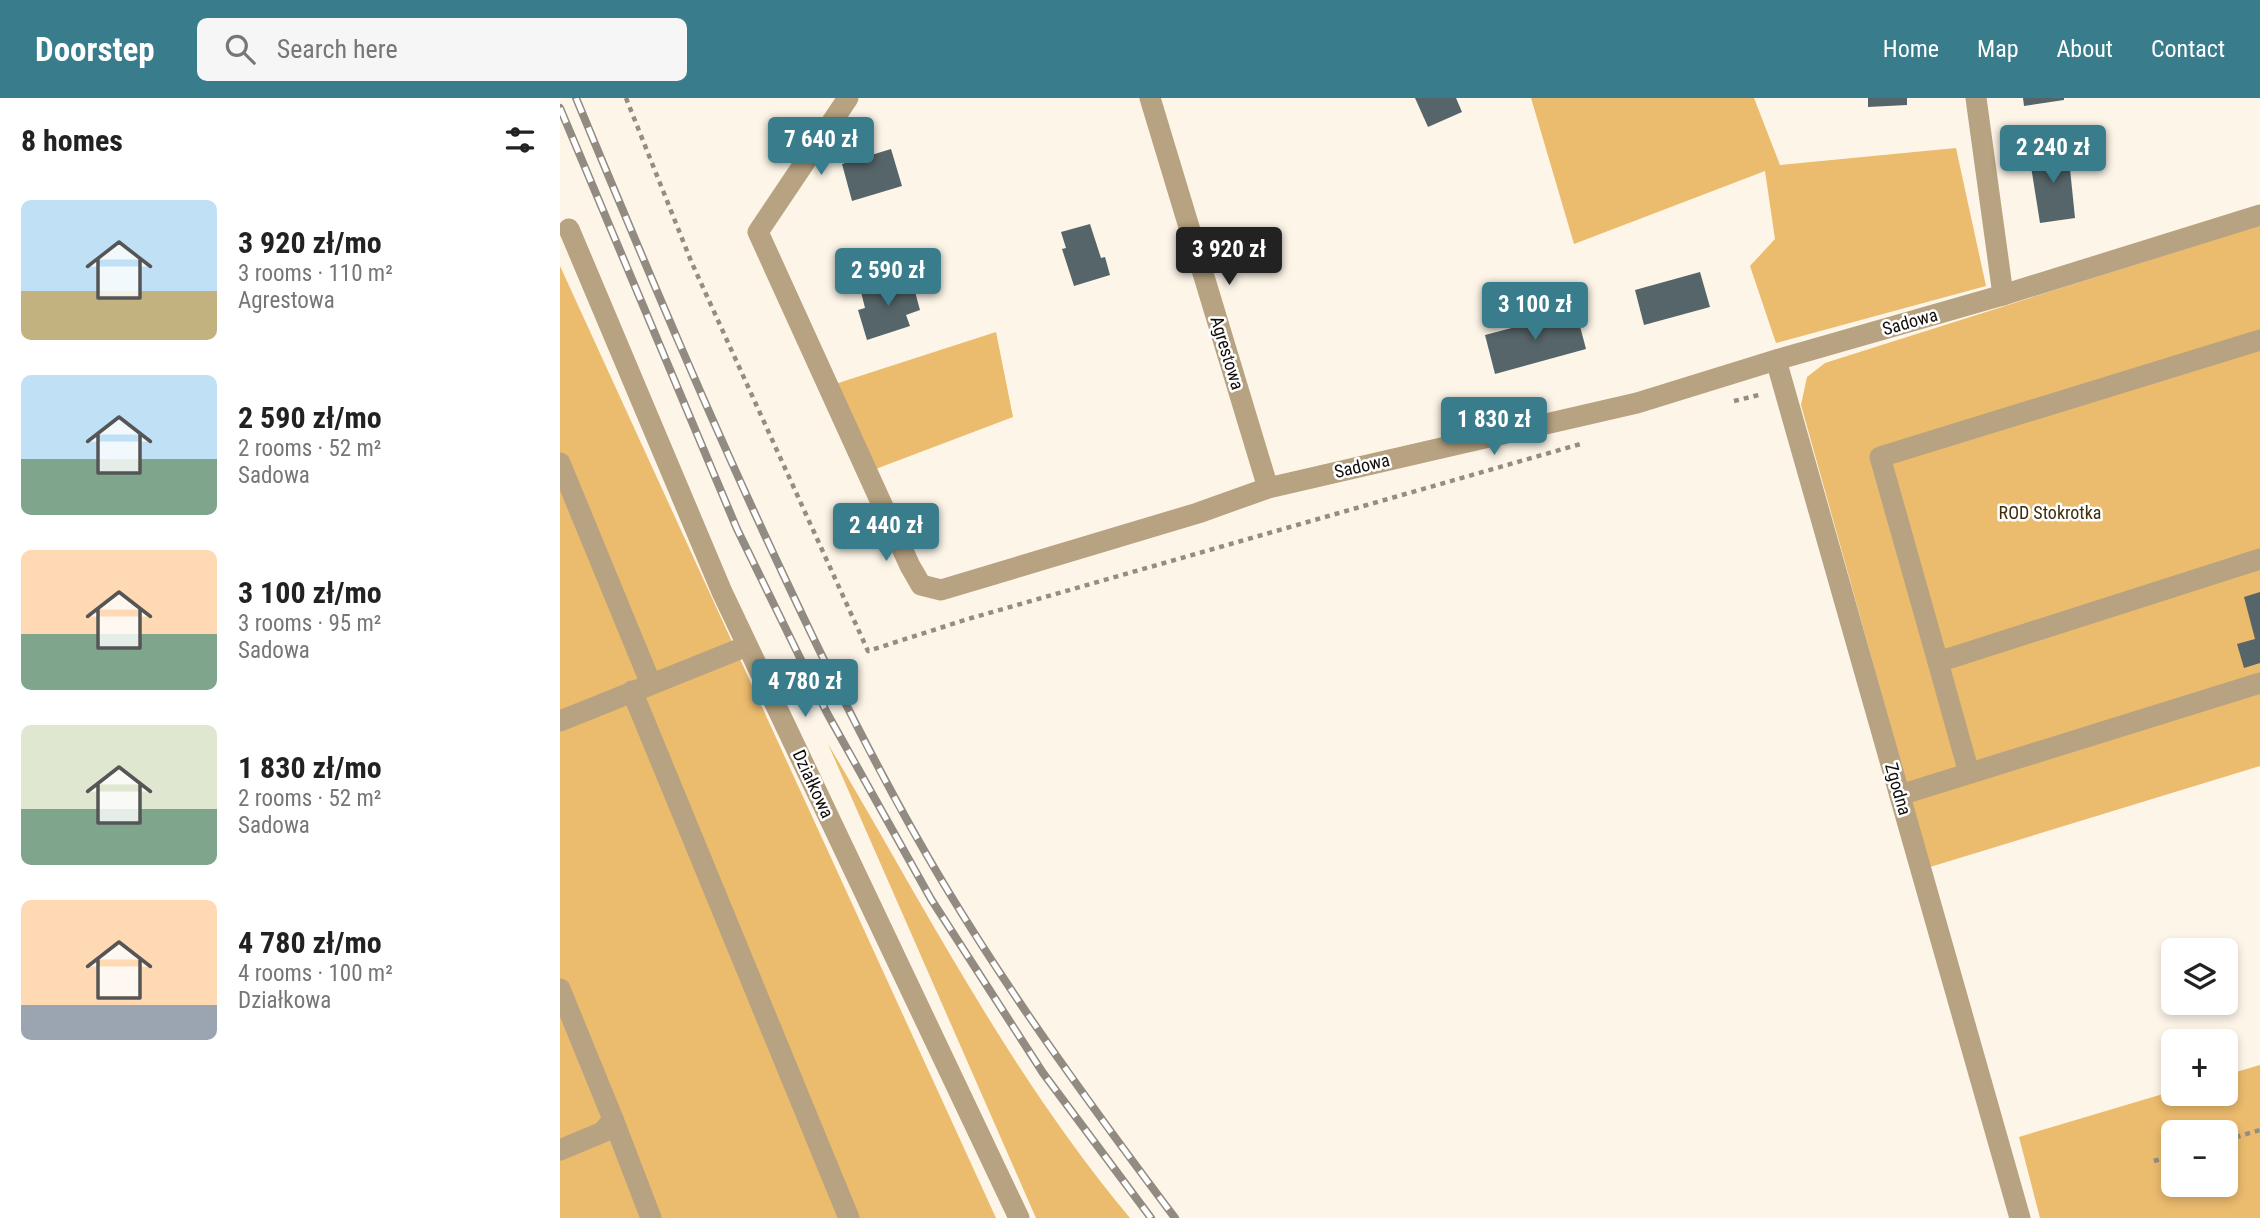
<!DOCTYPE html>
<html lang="en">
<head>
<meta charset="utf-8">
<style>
	:root { --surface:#fff; --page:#f6f6f6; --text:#222; --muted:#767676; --accent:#397d8d }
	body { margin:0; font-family:"Roboto Condensed",sans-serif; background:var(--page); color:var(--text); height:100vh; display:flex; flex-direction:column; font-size:26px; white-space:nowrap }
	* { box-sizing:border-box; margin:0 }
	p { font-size:23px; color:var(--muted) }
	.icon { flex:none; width:38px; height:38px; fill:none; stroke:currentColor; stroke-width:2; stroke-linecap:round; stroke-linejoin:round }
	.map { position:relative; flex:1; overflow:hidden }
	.side { display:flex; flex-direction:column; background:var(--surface); width:560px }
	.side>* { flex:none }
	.tools { position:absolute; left:1601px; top:840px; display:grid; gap:14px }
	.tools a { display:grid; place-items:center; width:77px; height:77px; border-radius:10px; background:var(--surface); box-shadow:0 4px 10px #0003; font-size:35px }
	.price { position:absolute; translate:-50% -60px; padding:0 16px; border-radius:7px; background:var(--accent); color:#fff; font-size:23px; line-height:46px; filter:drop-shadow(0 2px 4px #0008) }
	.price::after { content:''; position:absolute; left:50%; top:42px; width:21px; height:16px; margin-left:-10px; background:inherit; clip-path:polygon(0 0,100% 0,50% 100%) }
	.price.current { background:#222; color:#fff }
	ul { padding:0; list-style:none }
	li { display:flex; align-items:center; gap:21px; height:175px; padding:0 21px }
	li span { display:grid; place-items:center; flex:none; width:196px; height:140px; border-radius:10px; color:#555 }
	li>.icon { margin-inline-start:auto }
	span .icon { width:84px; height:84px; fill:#fffc; stroke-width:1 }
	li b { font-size:30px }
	h2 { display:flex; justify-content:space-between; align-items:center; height:84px; padding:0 21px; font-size:30px }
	header { display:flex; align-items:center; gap:42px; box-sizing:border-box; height:98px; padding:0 35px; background:var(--accent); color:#fff }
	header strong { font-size:33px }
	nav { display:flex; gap:38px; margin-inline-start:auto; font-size:24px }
	.search { width:490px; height:63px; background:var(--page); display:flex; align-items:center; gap:18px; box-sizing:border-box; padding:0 24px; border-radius:10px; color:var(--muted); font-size:26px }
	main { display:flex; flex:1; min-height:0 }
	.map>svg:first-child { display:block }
	.green { fill:#ebbb6e; fill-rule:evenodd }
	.building { fill:#566569 }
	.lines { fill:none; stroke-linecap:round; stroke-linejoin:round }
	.path { stroke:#938d84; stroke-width:4.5; stroke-dasharray:5 5; stroke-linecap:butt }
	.minor { stroke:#b7a281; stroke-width:21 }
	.rail-casing { stroke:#918b82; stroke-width:8 }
	.rail { stroke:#fff; stroke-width:5; stroke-dasharray:16; stroke-linecap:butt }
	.labels { text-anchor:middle; stroke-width:5; stroke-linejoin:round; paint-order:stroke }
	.street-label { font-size:18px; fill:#120f0b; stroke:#fff }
	.park-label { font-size:18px; fill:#422e0b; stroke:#fff }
</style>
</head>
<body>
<header>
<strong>Doorstep</strong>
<div class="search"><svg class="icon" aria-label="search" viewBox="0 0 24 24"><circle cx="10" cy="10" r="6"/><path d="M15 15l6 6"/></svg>Search here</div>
<nav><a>Home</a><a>Map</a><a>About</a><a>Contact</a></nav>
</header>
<main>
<section class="side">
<h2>8 homes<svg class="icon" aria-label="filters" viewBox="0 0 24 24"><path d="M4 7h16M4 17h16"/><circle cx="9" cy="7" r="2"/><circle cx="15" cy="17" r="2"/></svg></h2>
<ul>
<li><span style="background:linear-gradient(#bfe0f5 65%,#c2b280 0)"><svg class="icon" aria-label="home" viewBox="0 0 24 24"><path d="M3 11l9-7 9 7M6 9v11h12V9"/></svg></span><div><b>3 920 zł/mo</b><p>3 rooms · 110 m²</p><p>Agrestowa</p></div></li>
<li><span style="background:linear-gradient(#bfe0f5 60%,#7fa58c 0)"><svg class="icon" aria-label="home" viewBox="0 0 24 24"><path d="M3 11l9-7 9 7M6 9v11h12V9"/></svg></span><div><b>2 590 zł/mo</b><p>2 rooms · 52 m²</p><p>Sadowa</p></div></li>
<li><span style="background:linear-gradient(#ffd9b3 60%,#7fa58c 0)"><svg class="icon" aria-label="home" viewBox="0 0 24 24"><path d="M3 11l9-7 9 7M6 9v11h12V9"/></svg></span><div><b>3 100 zł/mo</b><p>3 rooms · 95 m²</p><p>Sadowa</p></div></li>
<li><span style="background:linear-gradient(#dfe7d0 60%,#7fa58c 0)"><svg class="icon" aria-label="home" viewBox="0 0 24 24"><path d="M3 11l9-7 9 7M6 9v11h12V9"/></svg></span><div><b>1 830 zł/mo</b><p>2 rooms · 52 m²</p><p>Sadowa</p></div></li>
<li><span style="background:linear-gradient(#ffd9b3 75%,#9aa5b1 0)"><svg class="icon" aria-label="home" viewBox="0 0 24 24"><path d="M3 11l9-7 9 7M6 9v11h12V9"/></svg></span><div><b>4 780 zł/mo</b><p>4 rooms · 100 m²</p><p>Działkowa</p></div></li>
</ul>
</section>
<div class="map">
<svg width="1700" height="1120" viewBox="0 0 1700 1120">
	<rect width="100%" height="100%" fill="#fdf5e8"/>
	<g class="green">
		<path d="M971,0H1194L1220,67L1396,50L1426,188L1216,245L1190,168L1215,141L1205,73L1014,146Z"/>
		<path d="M1700,127V668L1370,769L1241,307L1247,279L1265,265Z"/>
		<path d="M0,168L436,1120H0Z"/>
		<path d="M436,234L453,319L313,372L272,287Z"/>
		<path d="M268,646C364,807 449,976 570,1120H476Z"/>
		<path d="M1700,967V1120H1480L1459,1039L1613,993L1614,996H1666V977ZM1614,1034H1666V1087H1614Z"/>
	</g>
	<g class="building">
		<path d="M855,0H896L902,14L868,29Z"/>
		<path d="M1308,0H1347V7L1308,9Z"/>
		<path d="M1463,0H1504V2L1464,8Z"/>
		<path d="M331,51L342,88L292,103L282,66Z"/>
		<path d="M1508,51L1515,120L1480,125L1469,56Z"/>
		<path d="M530,126L541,160L545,159L550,177L514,188L502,151L506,150L501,134Z"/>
		<path d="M1140,174L1150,209L1084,227L1075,192Z"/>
		<path d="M351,179L360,212L346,217L350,228L307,242L298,212L305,210L301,194Z"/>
		<path d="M1016,213L1026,251L935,276L925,237Z"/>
		<path d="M1700,494V565L1684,570L1677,546L1695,541L1684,499Z"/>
	</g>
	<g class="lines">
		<g class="path">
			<path d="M66,0L131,163L308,553L408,521L1024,345"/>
			<path d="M1174,303L1203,296"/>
			<path d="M1666,1042L1700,1032"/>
			<path d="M1594,1063L1614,1057"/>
		</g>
		<g class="minor">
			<path d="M288,0L198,134L350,468L361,487L381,492L638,415L708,390L1077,305L1216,262L1443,197L1700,117"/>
			<path d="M590,0L708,390"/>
			<path d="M1416,0L1443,197"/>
			<path d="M9,131L162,494L459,1120"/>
			<path d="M1216,262L1460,1120"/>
			<path d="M0,365L91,586"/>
			<path d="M1378,564L1320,359L1700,242"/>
			<path d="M72,593L289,1120"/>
			<path d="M0,623L187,548"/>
			<path d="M1409,675L1378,564L1700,461"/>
			<path d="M1340,697L1700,585"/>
			<path d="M0,891L53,1021L43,1034L0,1052"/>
			<path d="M53,1021L91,1120"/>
		</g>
		<defs>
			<g id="rail">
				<path d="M16,0C85,166 154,331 231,493C278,593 328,693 385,788C455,904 534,1012 615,1120"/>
				<path d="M0,10L177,431L267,615L371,801L483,975L591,1120"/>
			</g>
		</defs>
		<use href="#rail" class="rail-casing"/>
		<use href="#rail" class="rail"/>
	</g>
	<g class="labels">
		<g class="street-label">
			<text transform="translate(1350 224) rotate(-16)" y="6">Sadowa</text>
			<text transform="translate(667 255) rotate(73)" y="6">Agrestowa</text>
			<text transform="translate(802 368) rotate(-13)" y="6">Sadowa</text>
			<text transform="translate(253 686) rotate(65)" y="6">Działkowa</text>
			<text transform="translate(1338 691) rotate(74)" y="6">Zgodna</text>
		</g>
		<g class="park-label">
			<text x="1490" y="421">ROD Stokrotka</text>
		</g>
	</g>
</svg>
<div class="tools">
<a><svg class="icon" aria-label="layers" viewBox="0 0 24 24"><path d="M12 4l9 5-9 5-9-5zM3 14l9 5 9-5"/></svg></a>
<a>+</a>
<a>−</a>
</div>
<b class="price" style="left:261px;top:79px">7 640 zł</b>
<b class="price" style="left:1493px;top:87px">2 240 zł</b>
<b class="price current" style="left:669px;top:189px">3 920 zł</b>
<b class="price" style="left:328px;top:210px">2 590 zł</b>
<b class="price" style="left:975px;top:244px">3 100 zł</b>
<b class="price" style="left:934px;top:359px">1 830 zł</b>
<b class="price" style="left:326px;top:465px">2 440 zł</b>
<b class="price" style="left:245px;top:621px">4 780 zł</b>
</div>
</main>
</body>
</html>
